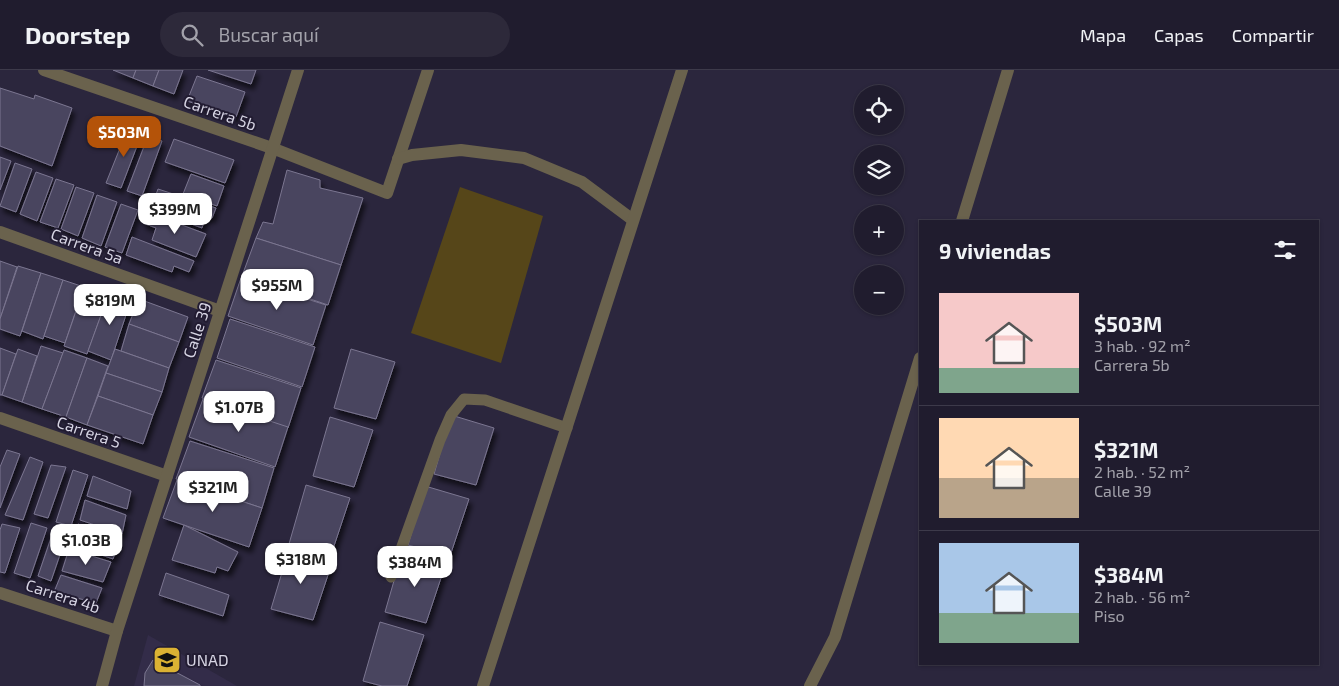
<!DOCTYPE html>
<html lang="es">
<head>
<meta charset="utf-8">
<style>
	:root { --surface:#201c2e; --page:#2d293a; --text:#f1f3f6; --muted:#a2a1aa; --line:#3d3a4a; --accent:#b45309 }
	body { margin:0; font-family:"Exo 2",sans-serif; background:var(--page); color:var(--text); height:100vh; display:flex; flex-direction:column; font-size:19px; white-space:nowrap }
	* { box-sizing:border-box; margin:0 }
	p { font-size:16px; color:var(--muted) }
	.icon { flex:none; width:28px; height:28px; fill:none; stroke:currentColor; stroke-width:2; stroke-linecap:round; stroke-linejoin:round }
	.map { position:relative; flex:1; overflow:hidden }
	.drawer { position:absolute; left:919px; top:150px; width:400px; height:445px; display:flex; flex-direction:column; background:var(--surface); border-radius:0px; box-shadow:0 1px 4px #0004,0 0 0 1px var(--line) }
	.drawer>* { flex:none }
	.controls { position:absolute; left:854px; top:15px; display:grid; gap:10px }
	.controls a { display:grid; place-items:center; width:50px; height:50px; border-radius:50%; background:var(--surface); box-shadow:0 1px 4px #0004,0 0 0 1px var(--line); font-size:25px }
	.price { position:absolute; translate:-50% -42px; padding:0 11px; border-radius:10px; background:#fff; color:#222; font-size:16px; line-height:32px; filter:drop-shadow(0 1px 2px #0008) }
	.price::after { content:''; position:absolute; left:50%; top:30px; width:15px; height:11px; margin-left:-8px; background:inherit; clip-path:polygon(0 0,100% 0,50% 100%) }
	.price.on { background:var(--accent); color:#fff }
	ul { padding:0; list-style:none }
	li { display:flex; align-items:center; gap:15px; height:125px; padding:0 20px }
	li+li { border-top:1px solid var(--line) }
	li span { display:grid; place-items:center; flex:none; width:140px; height:100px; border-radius:0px; color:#555 }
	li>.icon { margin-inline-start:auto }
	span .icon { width:60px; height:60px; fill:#fffc; stroke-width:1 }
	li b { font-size:21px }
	h2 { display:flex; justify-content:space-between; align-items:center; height:60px; padding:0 20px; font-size:21px }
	header { display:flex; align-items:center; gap:30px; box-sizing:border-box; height:70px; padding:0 25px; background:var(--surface); border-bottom:1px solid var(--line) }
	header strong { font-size:24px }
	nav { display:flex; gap:28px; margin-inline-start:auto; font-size:18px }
	.search { width:350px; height:45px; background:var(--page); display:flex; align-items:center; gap:12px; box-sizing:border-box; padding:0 18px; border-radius:28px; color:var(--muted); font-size:19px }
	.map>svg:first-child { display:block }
	.built { fill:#332c49 }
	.green { fill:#564619 }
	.building { fill:#4a455e; stroke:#7b7691; filter:url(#shadow) }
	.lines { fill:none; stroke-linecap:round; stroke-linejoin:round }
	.service { stroke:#6a624d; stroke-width:11 }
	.minor { stroke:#6a624d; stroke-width:12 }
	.labels { text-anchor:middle; stroke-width:4; stroke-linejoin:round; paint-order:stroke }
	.street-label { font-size:16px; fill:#d6d4e3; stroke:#221c32 }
	.poi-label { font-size:16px; fill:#d6d4e3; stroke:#221c32; text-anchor:start }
</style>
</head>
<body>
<header>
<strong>Doorstep</strong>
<div class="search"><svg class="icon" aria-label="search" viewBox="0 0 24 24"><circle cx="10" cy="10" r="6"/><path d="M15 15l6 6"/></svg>Buscar aquí</div>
<nav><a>Mapa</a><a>Capas</a><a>Compartir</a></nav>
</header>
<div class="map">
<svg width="1339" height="616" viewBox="0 0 1339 616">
	<defs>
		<filter id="shadow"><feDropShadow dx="3" dy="5.5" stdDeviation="2.5" flood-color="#0009"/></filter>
	</defs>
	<rect width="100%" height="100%" fill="#2b263d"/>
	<path class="built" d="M148,565L237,616H134Z"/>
	<path class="green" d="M460,117L543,146L501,293L411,263Z"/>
	<g class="building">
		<path d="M113,0H136L133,8Z"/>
		<path d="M136,0H159L153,16L133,8Z"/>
		<path d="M159,0H183L174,24L153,16Z"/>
		<path d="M208,0H256L251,14Z"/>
		<path d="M197,6L245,22L236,47L187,31Z"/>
		<path d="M0,18L34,29L35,25L72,38L52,96L0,76Z"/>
		<path d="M128,58L142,63L121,118L106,113Z"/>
		<path d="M148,66L162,71L142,126L127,121Z"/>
		<path d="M174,69L234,90L225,113L165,92Z"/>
		<path d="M0,87L11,91L0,120Z"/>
		<path d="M15,93L32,99L16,142L0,136Z"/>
		<path d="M287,100L320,110V118L363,128L341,195L256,168L263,152L273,154Z"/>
		<path d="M36,102L53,108L37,151L20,144Z"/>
		<path d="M191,104L224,116L217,136L183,124Z"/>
		<path d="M56,109L74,115L58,158L40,152Z"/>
		<path d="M76,117L94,123L78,166L61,159Z"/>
		<path d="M158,119L216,138L212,148L206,146L202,158L151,139Z"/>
		<path d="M97,125L117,132L101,176L82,168Z"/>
		<path d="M121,134L138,140L122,183L105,177Z"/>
		<path d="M147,142L206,164L196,187L152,170L156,158L143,153Z"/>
		<path d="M132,167L194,191L189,202L174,196L172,202L126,185Z"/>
		<path d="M256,168L341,195L328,235L242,206Z"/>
		<path d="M0,191L17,197L0,249Z"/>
		<path d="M18,196L41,203L20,266L0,259V249Z"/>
		<path d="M41,203L63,210L43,269L22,261Z"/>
		<path d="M241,208L326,235L313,275L228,246Z"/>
		<path d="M63,210L84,217L65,273L44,266Z"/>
		<path d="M85,215L109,223L87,284L64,276Z"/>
		<path d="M109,223L131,230L111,290L88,281Z"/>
		<path d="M139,229L188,247L179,272L129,254Z"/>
		<path d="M230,249L315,277L302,317L217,288Z"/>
		<path d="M129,254L179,272L169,298L121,281Z"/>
		<path d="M41,276L63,283L42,339L22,332Z"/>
		<path d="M0,278L16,284L2,325H0Z"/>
		<path d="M18,279L37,286L22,332L2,325Z"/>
		<path d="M115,279L169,298L162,322L106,303Z"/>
		<path d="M351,279L395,292L376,349L334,338Z"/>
		<path d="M64,280L87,288L66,347L42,339Z"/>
		<path d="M87,288L108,296L87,355L66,347Z"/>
		<path d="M216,290L301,318L288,358L202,328Z"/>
		<path d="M106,303L162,322L153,345L98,326Z"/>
		<path d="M98,326L153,345L143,374L87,355Z"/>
		<path d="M203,329L288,357L275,397L189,367Z"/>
		<path d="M451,345L494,358L476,415L434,404Z"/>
		<path d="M330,347L373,360L354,417L313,406Z"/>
		<path d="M190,371L274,398L262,438L176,409Z"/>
		<path d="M7,380L20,384L0,438V397Z"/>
		<path d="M30,387L43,392L23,450L5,445Z"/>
		<path d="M51,395L66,397L48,448L34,444Z"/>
		<path d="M73,400L88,405L71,456L56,452Z"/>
		<path d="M93,406L131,421L127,439L87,426Z"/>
		<path d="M177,410L262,438L249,477L163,448Z"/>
		<path d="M306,415L350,428L331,485L289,474Z"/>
		<path d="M425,416L469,429L450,486L408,475Z"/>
		<path d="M85,430L126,445L122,464L80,450Z"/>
		<path d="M31,453L47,458L30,508L14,503Z"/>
		<path d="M2,454L20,458L5,503L0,502V460Z"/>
		<path d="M78,454L120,469L113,489L70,474Z"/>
		<path d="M184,455L238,482L228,501L217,497L215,503L172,490Z"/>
		<path d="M54,459L67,464L51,511L38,506Z"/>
		<path d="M69,479L111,492L103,512L62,501Z"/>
		<path d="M289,479L332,493L313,550L271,539Z"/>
		<path d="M402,483L445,496L426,553L385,542Z"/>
		<path d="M166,503L229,525L223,546L159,525Z"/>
		<path d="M61,505L102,518L96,533L54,522Z"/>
		<path d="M380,552L424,565L407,616H382L363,611Z"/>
		<path d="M153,590L200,615V616H144L145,603Z"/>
	</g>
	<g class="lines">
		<path class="service" d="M391,507L440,370L451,345L464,329L485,330L567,358"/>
		<g class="minor">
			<path d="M44,0L272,78L387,123L428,0"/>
			<path d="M398,89L412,85L461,80L524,88L582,112L633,150"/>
			<path d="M962,151L1008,0"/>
			<path d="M0,162L220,241"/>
			<path d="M0,348L167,406"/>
			<path d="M0,523L117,561"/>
			<path d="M102,616L117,561L298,0"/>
			<path d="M483,616L682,0"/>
			<path d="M810,616L835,567L920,288"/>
		</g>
	</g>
	<defs>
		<symbol id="university-square" viewBox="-11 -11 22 22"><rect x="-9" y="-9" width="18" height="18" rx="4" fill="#dbb233" stroke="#221c32"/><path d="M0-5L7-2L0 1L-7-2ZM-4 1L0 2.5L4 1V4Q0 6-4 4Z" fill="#111"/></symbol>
	</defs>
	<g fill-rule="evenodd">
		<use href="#university-square" x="151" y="574" width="32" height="32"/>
	</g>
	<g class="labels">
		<g class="street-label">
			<text transform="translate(220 43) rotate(19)" y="6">Carrera 5b</text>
			<text transform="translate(87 176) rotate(20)" y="6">Carrera 5a</text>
			<text transform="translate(197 260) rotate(-72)" y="6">Calle 39</text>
			<text transform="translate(89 362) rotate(19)" y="6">Carrera 5</text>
			<text transform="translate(63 526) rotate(18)" y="6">Carrera 4b</text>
		</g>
		<g class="poi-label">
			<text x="186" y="596">UNAD</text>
		</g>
	</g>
</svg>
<div class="controls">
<a><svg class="icon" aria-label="locate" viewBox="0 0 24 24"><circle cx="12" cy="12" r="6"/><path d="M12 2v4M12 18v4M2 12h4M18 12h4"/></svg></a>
<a><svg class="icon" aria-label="layers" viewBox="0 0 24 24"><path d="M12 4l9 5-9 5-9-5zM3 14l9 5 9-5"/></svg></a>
<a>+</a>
<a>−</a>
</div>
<b class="price on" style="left:124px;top:88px">$503M</b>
<b class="price" style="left:175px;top:165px">$399M</b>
<b class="price" style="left:277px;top:241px">$955M</b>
<b class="price" style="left:110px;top:256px">$819M</b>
<b class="price" style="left:239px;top:363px">$1.07B</b>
<b class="price" style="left:213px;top:443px">$321M</b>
<b class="price" style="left:86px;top:496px">$1.03B</b>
<b class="price" style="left:301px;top:515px">$318M</b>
<b class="price" style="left:415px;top:518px">$384M</b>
<section class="drawer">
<h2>9 viviendas<svg class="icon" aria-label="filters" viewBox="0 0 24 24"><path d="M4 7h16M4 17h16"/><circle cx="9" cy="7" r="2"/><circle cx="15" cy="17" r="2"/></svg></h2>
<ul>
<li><span style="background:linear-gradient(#f6c9c9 75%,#7fa58c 0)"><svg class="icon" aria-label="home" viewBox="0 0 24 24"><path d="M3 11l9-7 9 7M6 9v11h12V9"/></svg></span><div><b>$503M</b><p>3 hab. · 92 m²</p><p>Carrera 5b</p></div></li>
<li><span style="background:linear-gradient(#ffd9b3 60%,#b9a48a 0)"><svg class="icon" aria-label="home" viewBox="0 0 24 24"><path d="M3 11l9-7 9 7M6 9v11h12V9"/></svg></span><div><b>$321M</b><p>2 hab. · 52 m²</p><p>Calle 39</p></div></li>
<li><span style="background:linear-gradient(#a9c7e8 70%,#7fa58c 0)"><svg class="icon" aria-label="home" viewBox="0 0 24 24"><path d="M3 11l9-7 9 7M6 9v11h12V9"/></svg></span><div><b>$384M</b><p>2 hab. · 56 m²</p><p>Piso</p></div></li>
</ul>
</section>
</div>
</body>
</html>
